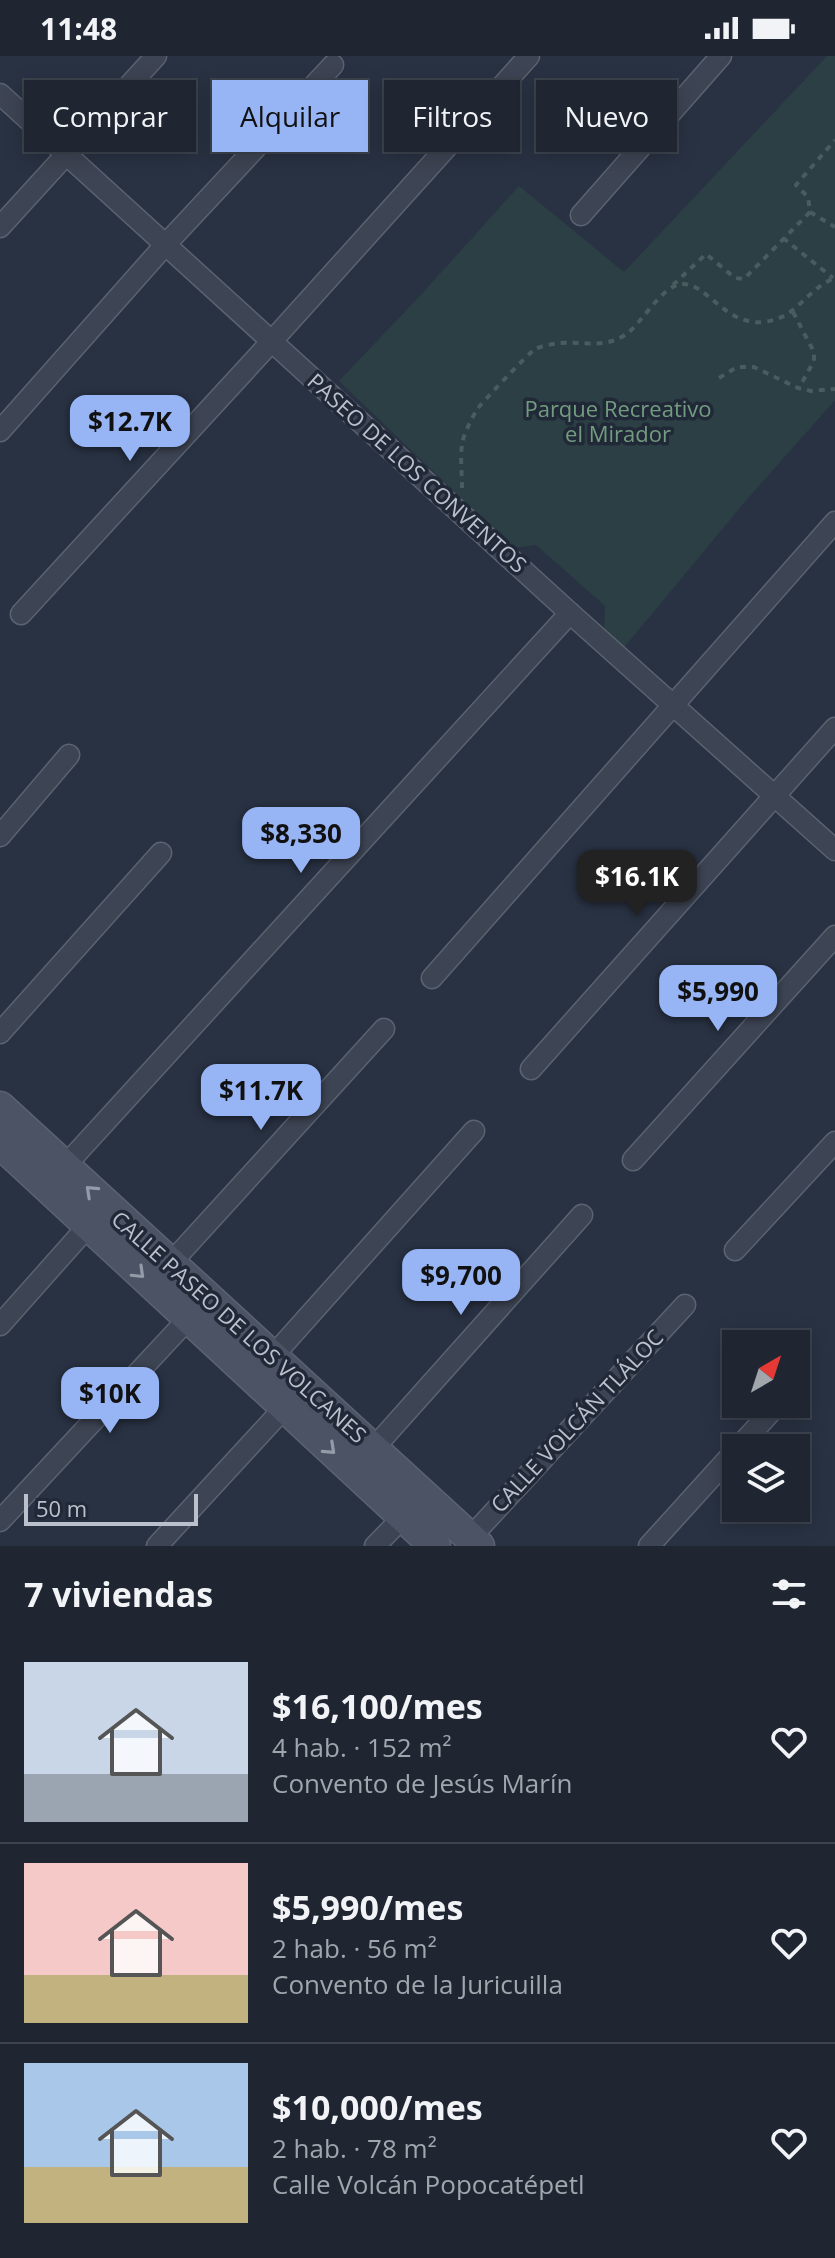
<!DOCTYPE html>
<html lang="es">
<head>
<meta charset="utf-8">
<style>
	:root { --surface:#1f2632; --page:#2c323e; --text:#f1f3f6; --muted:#a1a5ac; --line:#3c434d; --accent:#97b4f5 }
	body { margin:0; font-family:"Open Sans",sans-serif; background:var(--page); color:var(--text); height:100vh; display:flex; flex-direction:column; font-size:30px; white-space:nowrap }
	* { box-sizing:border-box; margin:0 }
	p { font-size:26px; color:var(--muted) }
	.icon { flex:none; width:44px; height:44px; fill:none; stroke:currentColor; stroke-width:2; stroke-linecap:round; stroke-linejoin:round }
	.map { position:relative; height:1490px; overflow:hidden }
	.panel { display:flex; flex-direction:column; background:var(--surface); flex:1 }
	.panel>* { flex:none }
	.top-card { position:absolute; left:24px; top:24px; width:788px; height:72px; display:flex; gap:16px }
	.needle { width:52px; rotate:39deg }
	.tools { position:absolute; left:722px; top:1274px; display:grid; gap:16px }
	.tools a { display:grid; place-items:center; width:88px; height:88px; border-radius:0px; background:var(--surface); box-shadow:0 4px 20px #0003,0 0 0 2px var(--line); font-size:40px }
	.scale { position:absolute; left:24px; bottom:20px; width:174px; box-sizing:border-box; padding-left:8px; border:4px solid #bac0cc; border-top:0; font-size:22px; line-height:28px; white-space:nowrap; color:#bac0cc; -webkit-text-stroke:6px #212938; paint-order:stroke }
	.price { position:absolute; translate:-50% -68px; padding:0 18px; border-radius:16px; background:var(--accent); color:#111; font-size:26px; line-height:52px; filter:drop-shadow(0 2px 4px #0008) }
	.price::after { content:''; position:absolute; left:50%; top:48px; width:24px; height:18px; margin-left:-12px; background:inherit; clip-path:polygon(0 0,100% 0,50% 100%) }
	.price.active { background:#222; color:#fff }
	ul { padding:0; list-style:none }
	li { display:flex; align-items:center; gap:24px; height:200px; padding:0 24px }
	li+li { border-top:2px solid var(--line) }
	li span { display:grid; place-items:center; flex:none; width:224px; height:160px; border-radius:0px; color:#555 }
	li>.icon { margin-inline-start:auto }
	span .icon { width:96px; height:96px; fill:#fffc; stroke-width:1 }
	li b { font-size:34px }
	h2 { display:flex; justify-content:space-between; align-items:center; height:96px; padding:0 24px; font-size:34px }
	.tag { padding:0 28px; border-radius:0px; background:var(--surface); box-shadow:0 4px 20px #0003,0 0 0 2px var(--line); font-size:28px; line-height:72px }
	.tag.active { background:var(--accent); color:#111 }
	.status { display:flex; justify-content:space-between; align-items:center; height:56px; padding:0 40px; background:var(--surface); direction:ltr }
	.status svg { height:22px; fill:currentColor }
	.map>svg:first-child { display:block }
	.green { fill:#2b3f44 }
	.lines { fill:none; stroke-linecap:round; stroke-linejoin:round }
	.street-casing { stroke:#5b6270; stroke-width:23 }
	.secondary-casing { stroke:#5b6270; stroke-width:33 }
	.path { stroke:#495c60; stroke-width:4; stroke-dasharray:6 6; stroke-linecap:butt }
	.street { stroke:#3d4453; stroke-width:20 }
	.secondary { stroke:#4b5365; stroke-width:30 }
	.oneway { stroke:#939aa8 }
	.labels { text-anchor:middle; stroke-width:7; stroke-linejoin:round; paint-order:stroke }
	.park-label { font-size:22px; fill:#729c7f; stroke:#212938 }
	.street-label { font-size:22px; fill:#bac0cc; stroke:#212938 }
</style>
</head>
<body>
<div class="status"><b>11:48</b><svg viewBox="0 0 49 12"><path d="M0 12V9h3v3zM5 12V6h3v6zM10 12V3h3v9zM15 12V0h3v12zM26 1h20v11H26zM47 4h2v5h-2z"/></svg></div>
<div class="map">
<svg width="835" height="1490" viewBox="0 0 835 1490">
	<rect width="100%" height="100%" fill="#293243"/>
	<path class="green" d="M827,0H835V344L743,448L622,594L604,580L605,550L536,489L513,492L339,325L418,242L519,130L624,216Z"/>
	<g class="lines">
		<defs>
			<g id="street">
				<path d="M0,38L570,557L835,794"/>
				<path d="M581,159L721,0"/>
				<path d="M0,171L156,0"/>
				<path d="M0,375L166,188L333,9"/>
				<path d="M21,558L272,285L529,0"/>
				<path d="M0,780L69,699"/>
				<path d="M432,922L835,466"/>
				<path d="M0,977L161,797"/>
				<path d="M531,1013L835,672"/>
				<path d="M633,1104L835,880"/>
				<path d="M64,1111L570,557"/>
				<path d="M735,1194L835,1086"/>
				<path d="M170,1208L384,973"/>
				<path d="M0,1269L89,1169"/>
				<path d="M273,1300L474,1075"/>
				<path d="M738,1392L778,1348"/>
				<path d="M373,1393L582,1159"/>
				<path d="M0,1465L188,1263"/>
				<path d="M470,1482L685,1249"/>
				<path d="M157,1490L285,1351"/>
				<path d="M375,1490L410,1454"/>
				<path d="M649,1490L736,1394"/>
			</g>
			<g id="secondary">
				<path d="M0,1051L479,1490"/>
				<path d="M0,1087L435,1490"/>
			</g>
		</defs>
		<use href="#street" class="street-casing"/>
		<use href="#secondary" class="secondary-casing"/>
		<g class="path">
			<path d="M810,156L835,171"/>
			<path d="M783,182L833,222"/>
			<path d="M673,229L706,198L735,222L744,223L810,156L808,141L796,129L835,84"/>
			<path d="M793,256L814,296V305L799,332"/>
			<path d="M719,322L737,311H754L798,332L811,335L835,333"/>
			<path d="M462,432C462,418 460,402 462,389C463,379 471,364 476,355C480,348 529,297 535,293C541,290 553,288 559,287C583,285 603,293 625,279C642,268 662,228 683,228C708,228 725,270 764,266C798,262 806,233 835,222"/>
		</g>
		<use href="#street" class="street"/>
		<use href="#secondary" class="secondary"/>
	</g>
	<defs><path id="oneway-chevron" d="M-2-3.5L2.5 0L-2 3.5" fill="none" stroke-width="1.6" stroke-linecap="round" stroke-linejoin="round" transform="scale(2)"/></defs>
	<g class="oneway">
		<use href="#oneway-chevron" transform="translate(91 1135) rotate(-137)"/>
		<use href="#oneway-chevron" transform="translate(139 1217) rotate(44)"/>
		<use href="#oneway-chevron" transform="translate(330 1393) rotate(43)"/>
	</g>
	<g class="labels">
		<g class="park-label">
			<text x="618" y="361">Parque Recreativo<tspan x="618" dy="25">el Mirador</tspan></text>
		</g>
		<g class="street-label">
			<text transform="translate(417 417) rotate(42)" y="8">PASEO DE LOS CONVENTOS</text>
			<text transform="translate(239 1271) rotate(42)" y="8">CALLE PASEO DE LOS VOLCANES</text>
			<text transform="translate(577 1365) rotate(-47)" y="8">CALLE VOLCÁN TLÁLOC</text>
		</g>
	</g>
</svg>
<div class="tools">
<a><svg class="needle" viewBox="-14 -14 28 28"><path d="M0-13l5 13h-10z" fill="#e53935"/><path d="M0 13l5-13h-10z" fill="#a1a5ac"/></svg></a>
<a><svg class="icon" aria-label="layers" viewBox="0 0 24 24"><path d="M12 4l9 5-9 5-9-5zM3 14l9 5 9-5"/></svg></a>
</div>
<div class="scale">50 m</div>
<b class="price" style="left:130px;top:407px">$12.7K</b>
<b class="price" style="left:301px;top:819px">$8,330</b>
<b class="price active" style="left:637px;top:862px">$16.1K</b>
<b class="price" style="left:718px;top:977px">$5,990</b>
<b class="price" style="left:261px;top:1076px">$11.7K</b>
<b class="price" style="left:461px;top:1261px">$9,700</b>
<b class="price" style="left:110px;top:1379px">$10K</b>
<div class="top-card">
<a class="tag">Comprar</a>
<a class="tag active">Alquilar</a>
<a class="tag">Filtros</a>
<a class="tag">Nuevo</a>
</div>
</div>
<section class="panel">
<h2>7 viviendas<svg class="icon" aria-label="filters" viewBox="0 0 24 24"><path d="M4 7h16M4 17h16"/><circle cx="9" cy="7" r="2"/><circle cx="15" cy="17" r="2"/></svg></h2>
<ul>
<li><span style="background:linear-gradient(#c9d6e8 70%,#9aa5b1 0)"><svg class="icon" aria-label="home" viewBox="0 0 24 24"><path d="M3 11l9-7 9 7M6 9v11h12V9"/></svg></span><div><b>$16,100/mes</b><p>4 hab. · 152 m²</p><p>Convento de Jesús Marín</p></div><svg class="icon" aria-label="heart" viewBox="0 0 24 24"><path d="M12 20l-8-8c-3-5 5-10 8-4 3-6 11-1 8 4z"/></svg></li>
<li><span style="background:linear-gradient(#f6c9c9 70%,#c2b280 0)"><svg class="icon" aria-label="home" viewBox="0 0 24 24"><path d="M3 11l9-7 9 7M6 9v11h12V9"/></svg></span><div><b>$5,990/mes</b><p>2 hab. · 56 m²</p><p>Convento de la Juricuilla</p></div><svg class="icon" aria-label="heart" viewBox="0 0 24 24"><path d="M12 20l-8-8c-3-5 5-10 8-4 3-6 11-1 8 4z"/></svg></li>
<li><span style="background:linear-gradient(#a9c7e8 65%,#c2b280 0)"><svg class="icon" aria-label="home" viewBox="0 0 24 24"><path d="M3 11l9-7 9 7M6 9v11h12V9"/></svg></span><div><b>$10,000/mes</b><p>2 hab. · 78 m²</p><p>Calle Volcán Popocatépetl</p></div><svg class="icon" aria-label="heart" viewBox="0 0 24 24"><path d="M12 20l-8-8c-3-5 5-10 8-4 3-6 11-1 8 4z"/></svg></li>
</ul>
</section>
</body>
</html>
